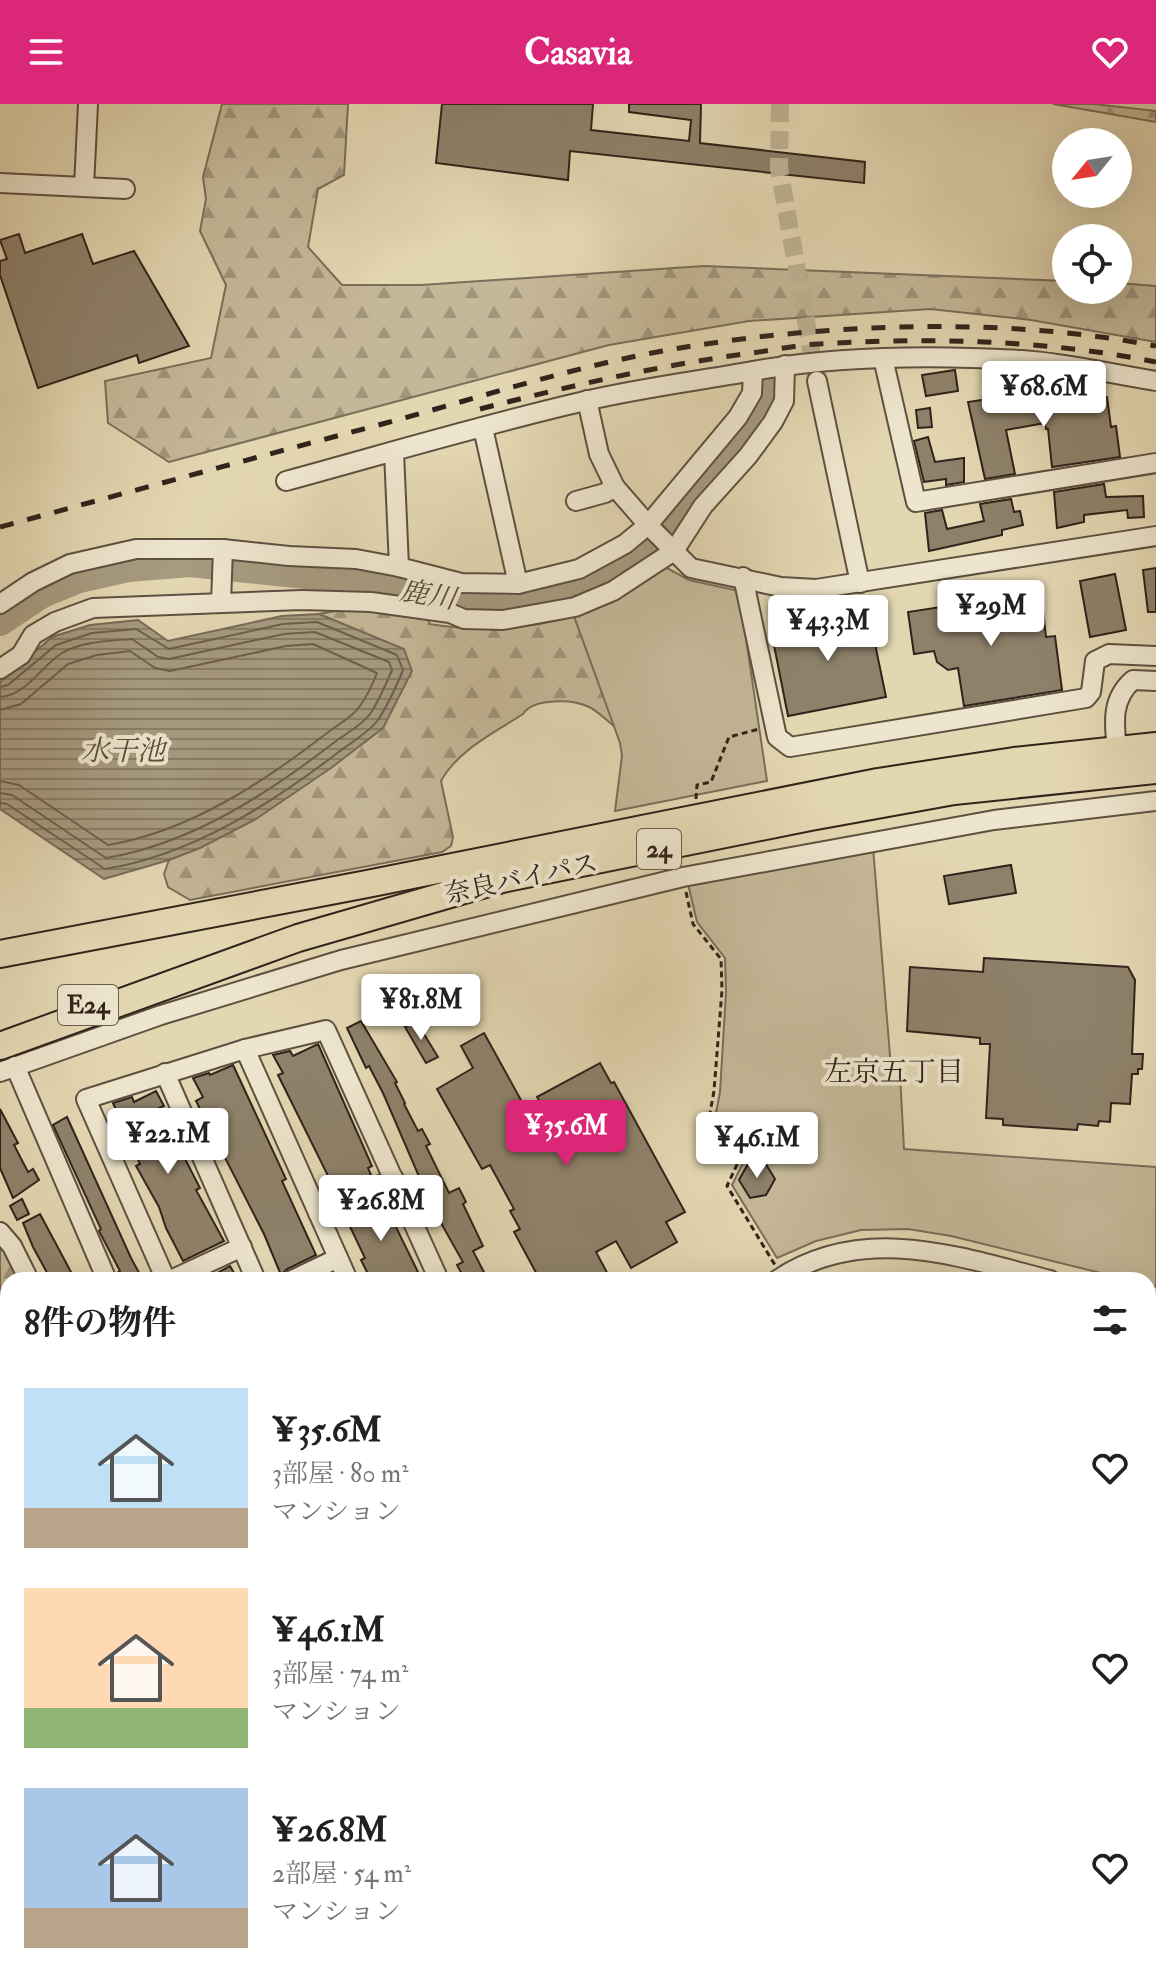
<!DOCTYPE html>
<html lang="ja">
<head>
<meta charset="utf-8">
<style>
	:root { --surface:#fff; --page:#f2f2f2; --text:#202124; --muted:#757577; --accent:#db2777 }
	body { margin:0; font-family:"IM FELL Double Pica","Noto Serif JP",serif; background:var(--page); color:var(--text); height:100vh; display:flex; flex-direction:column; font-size:30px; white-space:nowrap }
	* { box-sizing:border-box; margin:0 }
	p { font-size:26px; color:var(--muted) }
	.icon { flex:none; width:44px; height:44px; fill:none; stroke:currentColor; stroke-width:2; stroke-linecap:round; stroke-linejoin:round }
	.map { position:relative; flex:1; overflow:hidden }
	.sheet { position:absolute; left:0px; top:1168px; width:1156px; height:712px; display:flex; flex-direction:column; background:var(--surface); border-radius:24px 24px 0 0; box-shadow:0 8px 32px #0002 }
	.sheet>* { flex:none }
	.needle { width:52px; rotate:240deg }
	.buttons { position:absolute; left:1052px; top:24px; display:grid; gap:16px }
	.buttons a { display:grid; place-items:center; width:80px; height:80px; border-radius:50%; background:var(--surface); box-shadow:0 8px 32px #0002; font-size:40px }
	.price { position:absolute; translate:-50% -68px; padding:0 18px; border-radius:8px; background:#fff; color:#222; font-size:26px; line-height:52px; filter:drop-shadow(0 2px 4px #0008) }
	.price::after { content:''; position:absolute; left:50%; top:48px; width:24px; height:18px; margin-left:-12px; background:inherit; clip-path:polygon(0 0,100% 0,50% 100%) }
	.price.on { background:var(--accent); color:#fff }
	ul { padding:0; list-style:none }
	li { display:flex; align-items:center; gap:24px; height:200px; padding:0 24px }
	li span { display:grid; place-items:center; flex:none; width:224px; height:160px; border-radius:0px; color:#555 }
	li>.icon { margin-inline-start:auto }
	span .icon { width:96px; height:96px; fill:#fffc; stroke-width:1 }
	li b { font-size:34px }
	h2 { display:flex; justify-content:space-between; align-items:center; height:96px; padding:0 24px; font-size:34px }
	header { display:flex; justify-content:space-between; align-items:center; height:104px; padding:0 24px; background:var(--accent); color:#fff; font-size:36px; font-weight:700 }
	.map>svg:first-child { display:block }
	.grass { fill:url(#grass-dots); stroke:#7b6e5a; stroke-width:2 }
	.forest { fill:url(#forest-firs); stroke:#7b6e5a; stroke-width:2 }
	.green { fill:#c5b898; stroke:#7b6e5a; stroke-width:2 }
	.water { fill:url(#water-rules); stroke:#776a57; stroke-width:2 }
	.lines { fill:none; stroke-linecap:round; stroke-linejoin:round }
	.shore { stroke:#6c5e4d; stroke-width:2 }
	.river { stroke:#a69a7f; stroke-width:28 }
	.building { fill:#8e816a; stroke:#31231b; stroke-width:2 }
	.minor-tunnel { stroke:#bfb394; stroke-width:18; stroke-dasharray:18 9; stroke-linecap:butt }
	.minor-casing { stroke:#5e5041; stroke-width:22 }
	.highway-casing { stroke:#31231b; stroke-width:30 }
	.path { stroke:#31231b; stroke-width:3; stroke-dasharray:6 4; stroke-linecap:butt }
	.minor { stroke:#ede5cd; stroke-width:18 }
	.highway { stroke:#e3d7b2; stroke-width:26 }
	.rail { stroke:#31231b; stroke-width:5; stroke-dasharray:14 14; stroke-linecap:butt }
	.labels { text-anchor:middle; stroke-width:8; stroke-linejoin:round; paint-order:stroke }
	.shield { fill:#ede5cd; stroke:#695d50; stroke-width:2 }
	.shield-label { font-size:24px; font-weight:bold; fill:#31231b }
	.street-label { font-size:26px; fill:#31231b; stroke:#ede5cd }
	.water-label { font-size:28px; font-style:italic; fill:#5a4d3e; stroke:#ede5cd }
	.neighbourhood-label { font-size:28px; fill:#31231b; stroke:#ede5cd }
</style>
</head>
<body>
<header><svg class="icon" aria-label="menu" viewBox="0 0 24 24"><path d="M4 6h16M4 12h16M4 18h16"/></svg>Casavia<svg class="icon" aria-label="heart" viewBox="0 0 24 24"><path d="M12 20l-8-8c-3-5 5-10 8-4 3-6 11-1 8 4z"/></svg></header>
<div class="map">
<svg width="1156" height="1880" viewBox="0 0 1156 1880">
	<defs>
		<pattern id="grass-dots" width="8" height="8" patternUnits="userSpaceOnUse" patternTransform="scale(2)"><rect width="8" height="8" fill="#c5b898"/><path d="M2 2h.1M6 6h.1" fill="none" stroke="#a1957b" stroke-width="1.8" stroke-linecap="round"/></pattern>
		<pattern id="forest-firs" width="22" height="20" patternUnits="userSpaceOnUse" patternTransform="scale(2)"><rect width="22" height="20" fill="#c5b898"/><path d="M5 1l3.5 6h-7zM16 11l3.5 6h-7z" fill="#a1957b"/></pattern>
		<pattern id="water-rules" width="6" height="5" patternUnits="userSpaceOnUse" patternTransform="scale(2)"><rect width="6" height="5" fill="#a69a7f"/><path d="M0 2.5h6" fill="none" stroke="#887d67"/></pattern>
	</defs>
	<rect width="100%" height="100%" fill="#e3d7b2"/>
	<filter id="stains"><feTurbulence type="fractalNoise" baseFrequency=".0025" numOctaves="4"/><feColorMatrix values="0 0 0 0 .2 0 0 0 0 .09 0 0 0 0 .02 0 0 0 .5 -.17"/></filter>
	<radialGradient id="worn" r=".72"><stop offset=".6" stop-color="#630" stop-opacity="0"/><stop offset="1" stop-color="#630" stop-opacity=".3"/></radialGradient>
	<path class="grass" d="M340,1872H441L445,1880H344Z"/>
	<g class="forest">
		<path d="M222,0H348L344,71L318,85L308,143L342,181H421L704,162L1066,177V186H1118V179L1156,182V238L1031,216L930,205L749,217L609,241L169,358L108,319L105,277L211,254L226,181L200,127L206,95L203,73Z"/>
		<path d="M1053,0H1094L1156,7V18Z"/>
		<path d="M358,503L430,512L429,520C480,528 524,526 574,512L615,623C607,617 598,607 589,603C573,595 533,594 523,610C494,629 458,646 441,677L453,733L451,742L442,748L190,796L168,783L164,770L169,756C248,725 316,675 383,624L353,525L319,510Z"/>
		<path d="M0,1139L22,1176H8V1249L0,1239Z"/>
		<path d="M99,1872H175L178,1880H90Z"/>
	</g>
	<g class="green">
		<path d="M665,463L689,476L739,487L767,677L615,707L622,652L620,639L574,512L626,488Z"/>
		<path d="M873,743L891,964L900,970L904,1045L1156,1063V1183L1148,1181V1176H1129L951,1132L908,1125L861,1126L816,1137L777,1154L732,1081L748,1049L714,1019L720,988L726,888L725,854L697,818L688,780Z"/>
		<path d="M464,1872H562L566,1880H468Z"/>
	</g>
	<path class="water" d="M319,510L404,545L412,567L383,624L331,664L256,715L200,744L169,756L104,775L0,705V578L52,533L90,521L138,516L168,537L282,512Z"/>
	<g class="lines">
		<g class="shore">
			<path d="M0,583L8,581L56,541L92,529L136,525L169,545L283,520L317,518L397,551L403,566C396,583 388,601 378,616C369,628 352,638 340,647C271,700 192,751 105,765L7,700L0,699"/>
			<path d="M0,593C26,592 42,561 62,549C82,537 110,537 132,535L158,553L169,555L284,530L315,528L389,558L392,566C386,580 379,597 370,610C362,621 347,629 336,637C269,689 191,740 106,754L12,691L0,689"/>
			<path d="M0,606L21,600L68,560L97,551L130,547L155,564L170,567L286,542L313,540L377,569C373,579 367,592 360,602C353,613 337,621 327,629C264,678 188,728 108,741L19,681L0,677"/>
		</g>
		<path class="river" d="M0,518L42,490L79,475L128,464L190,459L354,476L418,485L467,497H506L547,492L588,480L647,446L668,426L768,302L771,278"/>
	</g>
	<g class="building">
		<path d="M442,0H593L591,26L689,37L691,16L629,8V0H701L700,39L865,58L864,79L570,47L568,76L436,59Z"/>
		<path d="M19,130L25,149L82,130L93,160L134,147L189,242L139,259L137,251L38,284L0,171V157L7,155L0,136Z"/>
		<path d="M955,266L958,287L926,292L922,271Z"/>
		<path d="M1068,287L1070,297L1107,293L1111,323L1116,322L1120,353L1052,363L1048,325H1046L1045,319L1006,326L1015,370L985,375L968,298L1034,288V292Z"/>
		<path d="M930,304L932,323L918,324L916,306Z"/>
		<path d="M928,333L935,358L964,354V378L946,381V375L924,378L914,337Z"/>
		<path d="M1104,380L1106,393L1143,392L1144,413L1128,414L1127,406L1084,411V418L1057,424L1054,388Z"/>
		<path d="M1011,395L1014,408L1020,407L1023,421L1002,426V431L929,447L925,409L942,406L947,425L984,417L980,400Z"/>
		<path d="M1156,464V508H1148L1143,466Z"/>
		<path d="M1115,470L1126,526L1090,533L1080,477Z"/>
		<path d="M1026,490L1029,507L1043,506L1046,533L1055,532L1062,586L964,602L958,564L948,566L937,558L934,547L914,550L908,508Z"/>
		<path d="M868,506L886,593L788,612L771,526Z"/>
		<path d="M1011,761L1016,789L949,800L944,772Z"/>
		<path d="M984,854L1128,863L1135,876L1132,950H1143L1142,965H1138V970H1132L1130,1000L1111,999L1110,1018L1099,1017L1098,1022L1078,1020L1077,1026L1003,1021V1015L986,1014L990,940H980V934L907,927L910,863L983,868Z"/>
		<path d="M361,917L397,978L395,979L405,999L404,1000L418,1027L422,1025L430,1040L426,1042L449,1089L459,1084L466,1098L463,1100L483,1142L473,1147L488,1176H465L457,1161L463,1158L433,1105L435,1104L421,1077L383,989L369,962L366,964L347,924Z"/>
		<path d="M416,917L438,953L426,959L405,923Z"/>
		<path d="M484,929L527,1007L517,1012L535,1043L558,1030L537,993L600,959L611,979L614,978L685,1108L666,1118L677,1138L631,1164L616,1137L596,1148L611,1176H540L514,1128L520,1125L510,1107L514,1105L490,1061L482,1065L437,985L473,964L461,942Z"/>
		<path d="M318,940L372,1062L368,1064L371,1071L336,1088L278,971L283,969L273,951L290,947L293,952Z"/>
		<path d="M233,961L286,1075L282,1077L316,1151L287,1165L281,1171L264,1130L196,997L203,993L193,974L209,969L210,971Z"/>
		<path d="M156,987L164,1002L159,1004L200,1084L196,1086L224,1137L183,1157L166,1124L159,1103L136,1062L140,1060L113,999L132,993L134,998Z"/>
		<path d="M0,1005L18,1039L14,1041L28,1068L33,1065L39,1076L13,1094L0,1064Z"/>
		<path d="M67,1013L131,1154L143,1176H119L117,1169L120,1167L99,1127L101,1125L53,1021Z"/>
		<path d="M764,1057L775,1075L766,1091L750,1094L739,1076L748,1060Z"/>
		<path d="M22,1095L29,1110L17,1116L10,1102Z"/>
		<path d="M385,1095L395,1114L392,1115L418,1168L401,1176H371L361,1156L365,1154L344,1110L359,1104L361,1108Z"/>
		<path d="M40,1110L71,1168L68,1170L72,1176H51L33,1143L23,1119Z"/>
		<path d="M230,1162L238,1176H199L208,1174Z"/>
	</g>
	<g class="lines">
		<path class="minor-tunnel" d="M780,0L779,64L816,274"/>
		<defs>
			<g id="minor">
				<path d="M0,79L125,85"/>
				<path d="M84,83L88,0"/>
				<path d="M883,254L916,398L1156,359"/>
				<path d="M753,267C841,251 933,251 1022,256C1067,259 1112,270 1156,277"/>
				<path d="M817,277L860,479"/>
				<path d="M587,296L599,350L615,383L648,421L691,464L781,483L816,485L1156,432"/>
				<path d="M483,324L518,480"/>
				<path d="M286,377C385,350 485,320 585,297C640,284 697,277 753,267L752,289L738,313L648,421L625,440L579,465L518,480L461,479L399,463L394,348"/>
				<path d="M576,397L605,389L615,383"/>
				<path d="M743,473L777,633L790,643L1086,594L1091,588L1095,557L1109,550L1156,552"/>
				<path d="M221,499L223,445"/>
				<path d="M0,500L33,478L70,460L136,445H223L289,452L356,455L399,463"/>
				<path d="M0,565L21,551L33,531L55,518L93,504L302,496L371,498L450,509L464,515L503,516L575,503L613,487L674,447L703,402L748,352L773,318L784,297L785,261"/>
				<path d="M1117,646C1114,619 1111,595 1133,576L1156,577"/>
				<path d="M245,945L348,1176"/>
				<path d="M15,962L107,1176"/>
				<path d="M0,968L161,911L341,856L683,773L994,716L1156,697"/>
				<path d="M165,969L256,1176"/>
				<path d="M318,1109L394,1075"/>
				<path d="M0,1128L12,1142L29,1176"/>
				<path d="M166,1176L86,995L245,945L326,926L439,1176"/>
				<path d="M171,1176L242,1143"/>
				<path d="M292,1176L338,1154"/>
				<path d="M777,1176C863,1118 960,1153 1050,1176"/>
				<path d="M1148,1201L1156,1203"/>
				<path d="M1148,1304L1156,1306"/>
				<path d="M1148,1553L1156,1551"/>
				<path d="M1148,1670L1156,1668"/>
				<path d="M1148,1786L1156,1784"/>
				<path d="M454,1872L458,1880"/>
				<path d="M569,1872L573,1880"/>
				<path d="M701,1872L705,1880"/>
				<path d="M829,1872L832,1880"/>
				<path d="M947,1872L950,1880"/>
			</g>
			<g id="highway">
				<path d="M0,850L367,780L878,678L1014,657L1156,642"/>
				<path d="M0,942L298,834L502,775L810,713L954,687L1156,666"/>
			</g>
		</defs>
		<use href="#minor" class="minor-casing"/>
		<use href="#highway" class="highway-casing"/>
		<g class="path">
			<path d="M696,695L697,681L711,678L729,633L759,625"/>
			<path d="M686,788L693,820L721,855L722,886L714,987L708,1020L742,1050L727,1082L775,1161"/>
			<path d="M0,1747L8,1753"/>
			<path d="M315,1872L319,1880"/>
			<path d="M372,1872L382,1880"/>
			<path d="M519,1872L534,1880"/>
			<path d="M409,1880L410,1872"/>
			<path d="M517,1880L518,1872"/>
		</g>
		<use href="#minor" class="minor"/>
		<use href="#highway" class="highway"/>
		<g class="rail">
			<path d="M480,305C570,282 660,261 752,249C774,246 796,241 818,240C929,233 1047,236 1156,258"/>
			<path d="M0,423C129,388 257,353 386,319C485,292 584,259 686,243C834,219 1008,213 1156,242"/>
		</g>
	</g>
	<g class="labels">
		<g class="shield">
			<rect x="637" y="725" width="44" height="40" rx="6"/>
			<rect x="58" y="881" width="60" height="40" rx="6"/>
		</g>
		<g class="shield-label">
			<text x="659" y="753">24</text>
			<text x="88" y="909">E24</text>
		</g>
		<g class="street-label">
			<text transform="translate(521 774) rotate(-12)" y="9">奈良バイパス</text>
		</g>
		<g class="water-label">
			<text transform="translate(428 490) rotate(10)" y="10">鹿川</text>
			<text x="123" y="656">水干池</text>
		</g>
		<g class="neighbourhood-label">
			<text x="894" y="977">左京五丁目</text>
		</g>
	</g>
	<rect width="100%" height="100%" filter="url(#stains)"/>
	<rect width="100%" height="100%" fill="url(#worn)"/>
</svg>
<div class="buttons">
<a><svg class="needle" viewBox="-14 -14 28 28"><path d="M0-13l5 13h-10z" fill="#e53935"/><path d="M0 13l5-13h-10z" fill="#757577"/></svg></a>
<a><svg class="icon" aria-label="locate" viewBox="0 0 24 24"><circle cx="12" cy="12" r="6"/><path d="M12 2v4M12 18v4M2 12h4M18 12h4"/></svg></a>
</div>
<b class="price" style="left:1044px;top:325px">¥68.6M</b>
<b class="price" style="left:991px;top:544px">¥29M</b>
<b class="price" style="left:828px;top:559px">¥43.3M</b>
<b class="price" style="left:421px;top:938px">¥81.8M</b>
<b class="price on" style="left:566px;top:1064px">¥35.6M</b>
<b class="price" style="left:168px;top:1072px">¥22.1M</b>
<b class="price" style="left:757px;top:1076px">¥46.1M</b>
<b class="price" style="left:381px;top:1139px">¥26.8M</b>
<section class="sheet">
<h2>8件の物件<svg class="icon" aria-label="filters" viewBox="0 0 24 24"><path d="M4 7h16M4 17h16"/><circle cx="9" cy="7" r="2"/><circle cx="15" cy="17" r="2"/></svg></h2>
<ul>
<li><span style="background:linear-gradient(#bfe0f5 75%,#b9a48a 0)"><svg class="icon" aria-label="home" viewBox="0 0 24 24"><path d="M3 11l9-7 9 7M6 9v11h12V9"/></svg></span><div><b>¥35.6M</b><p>3部屋 · 80 m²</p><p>マンション</p></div><svg class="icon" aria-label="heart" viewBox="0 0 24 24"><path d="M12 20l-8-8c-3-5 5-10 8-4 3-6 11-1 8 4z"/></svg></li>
<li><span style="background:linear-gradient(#ffd9b3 75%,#8fb573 0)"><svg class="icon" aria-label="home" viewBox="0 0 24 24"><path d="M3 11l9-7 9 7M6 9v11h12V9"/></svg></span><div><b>¥46.1M</b><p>3部屋 · 74 m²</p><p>マンション</p></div><svg class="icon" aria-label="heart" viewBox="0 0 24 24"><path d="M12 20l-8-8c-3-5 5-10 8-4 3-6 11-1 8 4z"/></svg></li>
<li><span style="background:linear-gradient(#a9c7e8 75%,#b9a48a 0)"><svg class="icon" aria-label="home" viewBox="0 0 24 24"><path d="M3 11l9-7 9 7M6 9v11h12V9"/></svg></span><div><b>¥26.8M</b><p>2部屋 · 54 m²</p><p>マンション</p></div><svg class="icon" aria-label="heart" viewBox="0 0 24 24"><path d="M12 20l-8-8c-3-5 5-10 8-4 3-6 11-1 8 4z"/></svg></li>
</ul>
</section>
</div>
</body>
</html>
